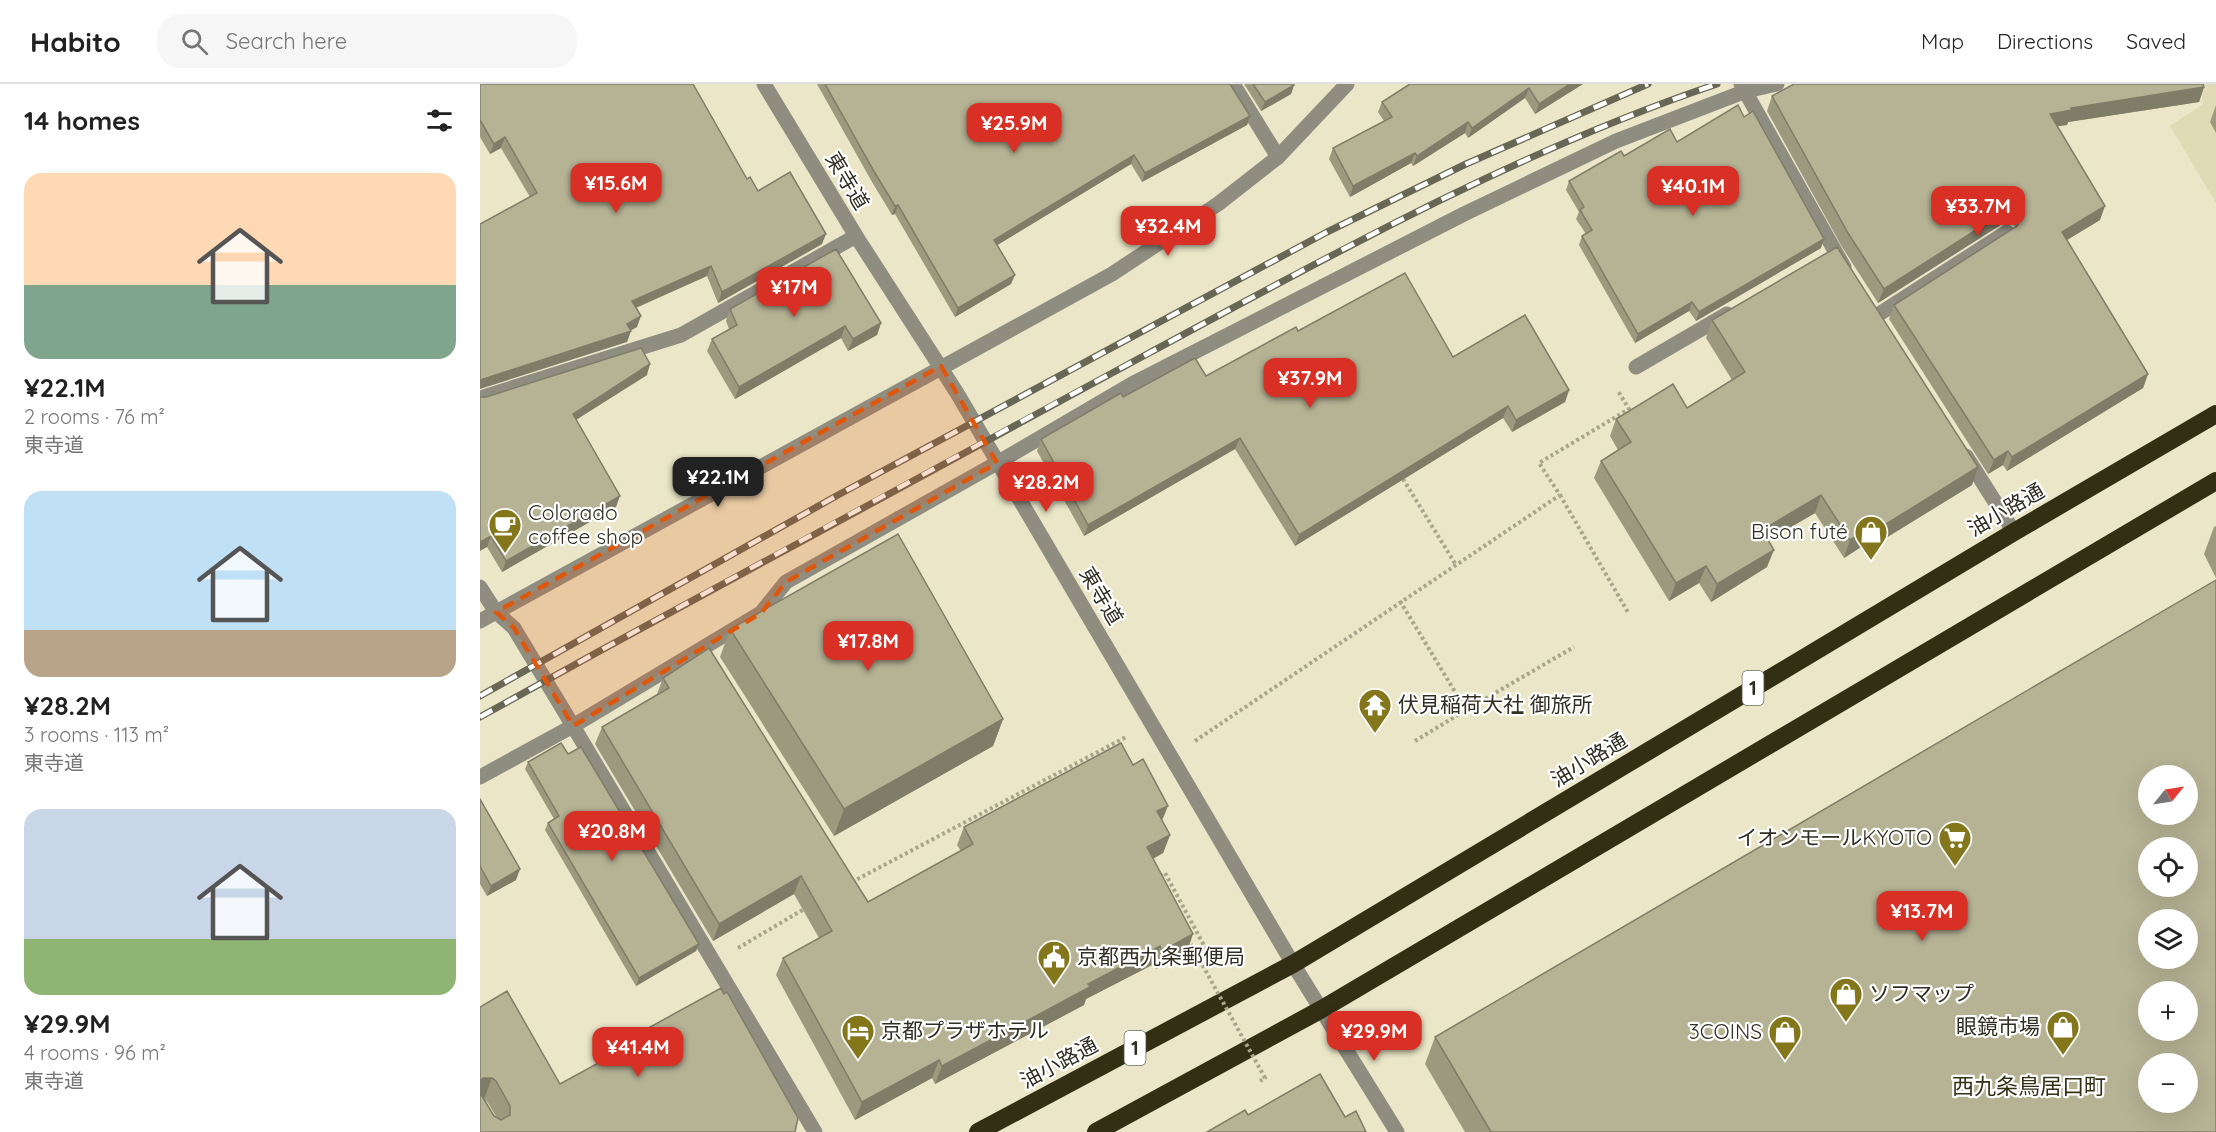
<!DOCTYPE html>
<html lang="en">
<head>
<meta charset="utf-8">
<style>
	:root { --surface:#fff; --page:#f6f6f6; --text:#222; --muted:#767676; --line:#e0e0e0; --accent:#d93025 }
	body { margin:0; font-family:Quicksand,"Noto Sans JP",sans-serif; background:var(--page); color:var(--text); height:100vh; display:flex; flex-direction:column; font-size:22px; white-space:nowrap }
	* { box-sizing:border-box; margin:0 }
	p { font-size:20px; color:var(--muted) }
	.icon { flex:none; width:33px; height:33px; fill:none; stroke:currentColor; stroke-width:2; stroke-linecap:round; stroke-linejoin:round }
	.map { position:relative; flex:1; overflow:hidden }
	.sheet { display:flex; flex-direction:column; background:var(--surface); width:480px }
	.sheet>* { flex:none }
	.needle { width:39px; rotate:60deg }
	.fabs { position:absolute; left:1658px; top:681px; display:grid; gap:12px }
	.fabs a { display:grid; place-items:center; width:60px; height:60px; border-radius:50%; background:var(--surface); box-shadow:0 6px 24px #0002; font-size:30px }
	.price { position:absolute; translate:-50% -51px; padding:0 14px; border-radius:12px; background:var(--accent); color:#fff; font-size:20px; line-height:39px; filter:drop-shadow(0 2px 3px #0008) }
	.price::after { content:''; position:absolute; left:50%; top:36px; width:18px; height:14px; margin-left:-9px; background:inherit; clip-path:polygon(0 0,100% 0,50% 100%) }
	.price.active { background:#222; color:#fff }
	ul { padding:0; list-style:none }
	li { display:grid; align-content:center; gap:12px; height:318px; padding:0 24px }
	li span { display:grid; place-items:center; height:186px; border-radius:18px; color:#555 }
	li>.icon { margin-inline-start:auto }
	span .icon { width:108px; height:108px; fill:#fffc; stroke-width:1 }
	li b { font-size:26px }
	h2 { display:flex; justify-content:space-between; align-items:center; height:72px; padding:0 24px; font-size:26px }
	header { display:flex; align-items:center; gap:36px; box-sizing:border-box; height:84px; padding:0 30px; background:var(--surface); border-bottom:2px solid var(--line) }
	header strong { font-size:28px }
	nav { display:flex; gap:33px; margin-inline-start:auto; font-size:21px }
	.search { width:420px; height:54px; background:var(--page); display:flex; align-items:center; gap:15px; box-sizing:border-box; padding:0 21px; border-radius:24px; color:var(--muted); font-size:22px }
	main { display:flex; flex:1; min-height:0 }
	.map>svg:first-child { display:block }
	.built { fill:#e0dbb5 }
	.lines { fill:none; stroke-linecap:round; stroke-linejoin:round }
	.path { stroke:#a9a58d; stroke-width:4; stroke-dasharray:3 3; stroke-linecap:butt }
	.minor { stroke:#8f8d80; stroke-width:15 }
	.highway { stroke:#332f15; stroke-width:18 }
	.rail-casing { stroke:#686654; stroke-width:7 }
	.rail { stroke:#fff; stroke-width:4.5; stroke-dasharray:14; stroke-linecap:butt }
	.path-bridge { stroke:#a9a58d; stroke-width:4; stroke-dasharray:3 3; stroke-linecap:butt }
	.wall { fill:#9d997f; fill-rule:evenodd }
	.shaded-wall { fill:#7f7d68 }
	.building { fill:#b6b294; stroke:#7f7d68; stroke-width:1.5; fill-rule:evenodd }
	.marked { fill:#df570d; fill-opacity:0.2; stroke:#df570d; stroke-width:4.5; stroke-dasharray:12 8; stroke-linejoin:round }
	.labels { text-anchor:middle; stroke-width:4.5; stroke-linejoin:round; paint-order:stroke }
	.shield { fill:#fff; stroke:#6f6d65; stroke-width:1.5 }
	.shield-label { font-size:20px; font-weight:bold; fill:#312f23 }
	.street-label { font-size:21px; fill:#312f23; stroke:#fff }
	.poi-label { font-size:21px; fill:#312f23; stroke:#fff; text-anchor:start }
	.neighbourhood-label { font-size:22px; fill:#353117; stroke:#fff }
</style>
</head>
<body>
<header>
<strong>Habito</strong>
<div class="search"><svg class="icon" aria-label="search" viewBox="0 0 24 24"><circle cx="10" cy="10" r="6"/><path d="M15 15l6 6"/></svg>Search here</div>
<nav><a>Map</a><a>Directions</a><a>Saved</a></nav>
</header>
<main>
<section class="sheet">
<h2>14 homes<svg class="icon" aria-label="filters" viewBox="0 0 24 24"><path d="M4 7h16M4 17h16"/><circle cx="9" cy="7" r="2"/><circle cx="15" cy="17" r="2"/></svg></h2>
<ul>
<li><span style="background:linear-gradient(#ffd9b3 60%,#7fa58c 0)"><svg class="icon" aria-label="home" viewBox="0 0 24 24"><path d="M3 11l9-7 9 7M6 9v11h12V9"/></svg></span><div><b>¥22.1M</b><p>2 rooms · 76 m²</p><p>東寺道</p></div></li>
<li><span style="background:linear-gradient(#bfe0f5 75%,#b9a48a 0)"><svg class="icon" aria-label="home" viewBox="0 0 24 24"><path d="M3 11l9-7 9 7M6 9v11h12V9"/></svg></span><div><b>¥28.2M</b><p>3 rooms · 113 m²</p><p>東寺道</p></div></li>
<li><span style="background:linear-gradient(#c9d6e8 70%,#8fb573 0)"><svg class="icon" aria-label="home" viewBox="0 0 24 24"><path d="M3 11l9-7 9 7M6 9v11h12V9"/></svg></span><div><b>¥29.9M</b><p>4 rooms · 96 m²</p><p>東寺道</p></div></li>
</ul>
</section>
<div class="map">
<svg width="1736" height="1048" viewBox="0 0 1736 1048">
	<rect width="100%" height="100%" fill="#eae6c7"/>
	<path class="built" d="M1720,0H1736V119L1690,42L1723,20Z"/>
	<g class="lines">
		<g class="path">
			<path d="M923,395L976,481"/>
			<path d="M1080,411L1149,530"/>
			<path d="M920,517L986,626L1094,563"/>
			<path d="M715,657L1080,411L1059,379L1149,325L1138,307"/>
			<path d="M935,657L986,626"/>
			<path d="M680,792L685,789L728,869"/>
			<path d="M372,798L646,653"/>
			<path d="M258,864L326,824"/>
		</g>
		<g class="minor">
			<path d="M284,0L376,152L477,309L813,880L917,1048"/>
			<path d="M753,0L798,73"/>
			<path d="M1261,0L1364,183"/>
			<path d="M1396,232L1527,148"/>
			<path d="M1156,283L1247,230"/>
			<path d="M0,314L201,251L376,152"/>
			<path d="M1486,372L1534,448"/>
			<path d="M0,503L16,528L34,544L93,642L281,529L306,498L517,379L652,300L984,130L1136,57L1266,7L1297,0"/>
			<path d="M0,537L632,190L738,120L798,73L867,0"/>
			<path d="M0,693L93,642L335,1048"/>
		</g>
		<g class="highway">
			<path d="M498,1048L813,880L1534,448L1736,330"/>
			<path d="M616,1048L842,925L1736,397"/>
		</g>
		<defs>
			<g id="rail">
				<path d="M0,612L358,411L847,148L986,80L1168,0"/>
				<path d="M0,633C222,510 445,389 669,269C853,170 1038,67 1237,0"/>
			</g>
		</defs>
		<use href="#rail" class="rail-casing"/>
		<use href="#rail" class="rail"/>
		<path class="path-bridge" d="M708,855L785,994L780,997"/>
	</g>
	<g class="wall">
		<path d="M0,0L267,95L278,107L342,160L238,219L227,192L156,224L157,243L151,246L147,258L50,113L21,64L10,70L0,53Z"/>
		<path d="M337,0H750L770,32L767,41L662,98L651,80L517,161L531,200L475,233L415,130L412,131L392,98Z"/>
		<path d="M764,0H814L811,10L781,27Z"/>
		<path d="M930,0H1103L1055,30L1045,14L988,54L985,49L933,82L931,79L870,113L849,75L853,64L904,37L898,28L902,18Z"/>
		<path d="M1724,3L1719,18L1588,38L1587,41L1577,42L1620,136L1587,156L1668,290L1663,304L1527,387L1523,381L1508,390L1409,235L1414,221L1535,143V142L1527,138L1522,140L1398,219L1362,163L1287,27L1292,12Z"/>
		<path d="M1736,21V49L1730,38Z"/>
		<path d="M1197,58L1341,164L1216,237L1209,227L1155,259L1099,161L1102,152L1106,150L1096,135L1099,128L1086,106L1089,97L1144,72Z"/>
		<path d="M250,225L401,239L397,251L368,267L361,254L255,315L227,267L232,255L249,245L246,237Z"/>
		<path d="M1232,236L1492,401L1383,468L1381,463L1364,474L1335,429L1288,457L1287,483L1231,518L1219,499L1189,517L1114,394L1121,377L1138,366L1130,352L1136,335L1207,324L1252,296L1226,254Z"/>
		<path d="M818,247L973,273L1089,306L1085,318L1032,348L1023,334L815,462L755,365L604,452L557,367L561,355L643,313L726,292Z"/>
		<path d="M167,291L96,336L136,423L22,488L7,463L1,313H6Z"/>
		<path d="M1736,442V494L1724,470L1734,443Z"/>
		<path d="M250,545L523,635L513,662L354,752L240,573Z"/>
		<path d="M183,594L388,818L481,767L477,761L484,743L682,737L690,751L683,769L673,775L707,868L676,885L674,880L606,915L604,921L455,1000L452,994L375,1036L296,891L303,874L339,854L314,810L233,857L115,660L122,643L177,610Z"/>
		<path d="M88,670L216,867L156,902L65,746L68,739L74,735L45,685L48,678Z"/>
		<path d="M0,715L36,796L7,812L0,800Z"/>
		<path d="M0,923L80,1000L129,974L132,964L315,1048H0ZM4,1015L8,1019L17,1034L14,1032Z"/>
		<path d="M955,953L1736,1048H985L945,980Z"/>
	</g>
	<g class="shaded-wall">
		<path d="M1090,0H1103L1055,30L1059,20Z"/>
		<path d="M814,1L811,10L781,27L785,18Z"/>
		<path d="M1724,3L1719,18L1588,38L1587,41L1564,44L1570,30L1591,24Z"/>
		<path d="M1049,4L1045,14L988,54L992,44Z"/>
		<path d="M770,32L767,41L662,98L665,89Z"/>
		<path d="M988,38L985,49L933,82L937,72Z"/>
		<path d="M25,53L21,64L10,70L14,60Z"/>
		<path d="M935,69L931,79L870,113L873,102Z"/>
		<path d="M654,71L651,80L511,165L514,156Z"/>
		<path d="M418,121L415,130L412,131L415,122Z"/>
		<path d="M1625,122L1620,136L1577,162L1582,148Z"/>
		<path d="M1532,124L1527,138L1522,140L1398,219L1404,205L1527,126Z"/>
		<path d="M346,150L342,160L238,219L242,208Z"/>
		<path d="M1344,155L1341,164L1216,237L1219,228Z"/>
		<path d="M231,182L227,192L148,227L152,217Z"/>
		<path d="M535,191L531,200L475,233L478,224Z"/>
		<path d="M1212,218L1209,227L1155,259L1158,250Z"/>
		<path d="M161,232L157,243L148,248L151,247L147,258L0,305V296L147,240Z"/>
		<path d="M401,239L397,251L368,267L373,255Z"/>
		<path d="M365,242L361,254L255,315L259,303Z"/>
		<path d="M170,280L167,291L89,340L93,330Z"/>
		<path d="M1668,290L1663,304L1527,387L1532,373Z"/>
		<path d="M1089,306L1085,318L1032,348L1036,336Z"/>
		<path d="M1028,322L1023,334L815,462L819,451Z"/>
		<path d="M760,354L755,365L604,452L608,441Z"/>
		<path d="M1528,367L1523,381L1508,390L1514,376Z"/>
		<path d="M1498,383L1492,401L1383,468L1390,450Z"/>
		<path d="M1341,411L1335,429L1275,464L1282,446Z"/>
		<path d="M140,412L136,423L22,488L26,477Z"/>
		<path d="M1387,446L1381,463L1364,474L1370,456Z"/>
		<path d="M11,452L7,463L0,467V458Z"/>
		<path d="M1294,466L1287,483L1231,518L1237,500Z"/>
		<path d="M1226,482L1219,499L1189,517L1196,499Z"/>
		<path d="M523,635L513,662L354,752L364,725Z"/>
		<path d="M688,722L681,739L677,727Z"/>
		<path d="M690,751L683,769L661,781L667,763Z"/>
		<path d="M40,785L36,796L7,812L11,802Z"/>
		<path d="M321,792L314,810L233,857L239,840Z"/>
		<path d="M713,850L707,868L676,885L682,867Z"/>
		<path d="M219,860L216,867L156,902L159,894Z"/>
		<path d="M680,862L674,880L606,915L604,921L455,1000L462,982L608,900Z"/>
		<path d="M459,976L452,994L375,1036L382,1018Z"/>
		<path d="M3,994H12L4,1015H0V997Z"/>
	</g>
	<g class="building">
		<path d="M0,0H213L267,95L270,93L278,107L310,88L346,150L242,208L231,182L152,217L161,232L147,240L151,247L0,296V140L57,109L25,53L14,60L0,36Z"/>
		<path d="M345,0H750L770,32L665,89L654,71L514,156L535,191L478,224L418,121L415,122L395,89Z"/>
		<path d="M773,0H814V1L785,18Z"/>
		<path d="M930,0H1090L1059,20L1049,4L992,44L988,38L937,72L935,69L873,102L853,64L912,33L902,18Z"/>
		<path d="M1314,0H1723L1724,3L1591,24L1592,26L1570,30L1625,122L1582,148L1668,290L1532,373L1528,367L1514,376L1414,221L1537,142L1542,134L1540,128L1532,124L1527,126L1404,205L1368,149L1292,12Z"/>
		<path d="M1258,21L1264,33L1273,27L1344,155L1219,228L1212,218L1158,250L1102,152L1112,146L1100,126L1104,123L1089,97L1141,67L1144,72L1190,45L1197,58Z"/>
		<path d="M1357,163L1498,383L1390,450L1387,446L1370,456L1341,411L1282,446L1294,466L1237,500L1226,482L1196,499L1121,377L1151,358L1136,335L1193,300L1207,324L1265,288L1232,236Z"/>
		<path d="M356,165L401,239L373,255L365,242L259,303L232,255L257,241L250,225Z"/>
		<path d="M925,189L973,273L1045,231L1089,306L1036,336L1028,322L819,451L760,354L608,441L561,355L641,309L643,313L715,274L726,292L816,243L818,247Z"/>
		<path d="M161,264L170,280L93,330L140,412L26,477L11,452L0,458V312L1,313H6Z"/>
		<path d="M418,450L523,635L364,725L250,545Z"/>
		<path d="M1736,496V1048H1011L955,953ZM1668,692H1707V730H1668ZM1668,764H1707V802H1668ZM1668,836H1707V874H1668ZM1668,908H1707V946H1668ZM1668,980H1707V1018H1668Z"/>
		<path d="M229,564L388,818L493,760L484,743L641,659L653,681L663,675L688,722L677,727L690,751L667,763L713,850L682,867L680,862L608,900L610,903L462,982L459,976L382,1018L303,874L352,847L321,792L239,840L122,643L189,604L183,594Z"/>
		<path d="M81,659L88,670L101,663L219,860L159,894L68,739L79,732L48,678Z"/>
		<path d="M0,715L40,785L11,802L0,782Z"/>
		<path d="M241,904L244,910L247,908L318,1034L315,1048H0V1009L14,1032L21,1036L30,1031V1022L16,997L12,994H3L0,997V923L27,907L80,1000L135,970L132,964Z"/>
		<path d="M840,990L865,1033L876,1027L886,1048H727L765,1026L768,1031Z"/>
	</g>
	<path class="marked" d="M461,282L517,379L306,498L281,529L93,642L34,544L16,528Z"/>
	<defs>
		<symbol id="cafe-pin" viewBox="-11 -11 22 30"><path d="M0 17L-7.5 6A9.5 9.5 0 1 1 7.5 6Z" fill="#84771b" stroke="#fff"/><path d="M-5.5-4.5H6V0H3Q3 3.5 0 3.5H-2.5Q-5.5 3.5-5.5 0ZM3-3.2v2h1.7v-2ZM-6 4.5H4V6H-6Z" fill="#fff"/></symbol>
		<symbol id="shop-pin" viewBox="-11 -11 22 30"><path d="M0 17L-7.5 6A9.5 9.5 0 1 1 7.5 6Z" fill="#84771b" stroke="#fff"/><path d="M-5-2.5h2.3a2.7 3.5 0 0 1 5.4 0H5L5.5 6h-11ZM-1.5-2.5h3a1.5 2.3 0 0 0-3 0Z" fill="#fff"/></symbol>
		<symbol id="temple-pin" viewBox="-11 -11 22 30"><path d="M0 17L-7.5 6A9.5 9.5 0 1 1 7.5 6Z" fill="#84771b" stroke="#fff"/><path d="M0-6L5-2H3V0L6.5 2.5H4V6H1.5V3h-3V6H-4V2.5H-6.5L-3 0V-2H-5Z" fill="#fff"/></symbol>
		<symbol id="supermarket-pin" viewBox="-11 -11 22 30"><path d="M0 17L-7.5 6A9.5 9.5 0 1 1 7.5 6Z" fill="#84771b" stroke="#fff"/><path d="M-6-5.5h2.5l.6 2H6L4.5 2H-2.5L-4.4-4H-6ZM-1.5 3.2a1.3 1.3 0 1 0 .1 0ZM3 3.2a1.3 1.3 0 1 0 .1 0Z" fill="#fff"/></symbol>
		<symbol id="civic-pin" viewBox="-11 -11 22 30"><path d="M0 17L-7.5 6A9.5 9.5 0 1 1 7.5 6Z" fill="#84771b" stroke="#fff"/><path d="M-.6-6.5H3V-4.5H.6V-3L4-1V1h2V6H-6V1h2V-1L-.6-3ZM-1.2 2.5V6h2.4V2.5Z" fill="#fff"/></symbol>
		<symbol id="hotel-pin" viewBox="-11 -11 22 30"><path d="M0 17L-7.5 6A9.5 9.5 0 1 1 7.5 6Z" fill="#84771b" stroke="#fff"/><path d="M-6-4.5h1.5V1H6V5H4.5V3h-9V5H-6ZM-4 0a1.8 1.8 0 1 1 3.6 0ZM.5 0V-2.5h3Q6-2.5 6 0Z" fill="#fff"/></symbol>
	</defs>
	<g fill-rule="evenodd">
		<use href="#cafe-pin" x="6" y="422" width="38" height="52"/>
		<use href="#shop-pin" x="1372" y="429" width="38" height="52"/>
		<use href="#temple-pin" x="876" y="602" width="38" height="52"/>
		<use href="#supermarket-pin" x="1456" y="735" width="38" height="52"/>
		<use href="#civic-pin" x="555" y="854" width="38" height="52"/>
		<use href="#shop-pin" x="1347" y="891" width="38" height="52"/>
		<use href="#shop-pin" x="1564" y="924" width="38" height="52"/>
		<use href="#hotel-pin" x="359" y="928" width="38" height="52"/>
		<use href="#shop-pin" x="1286" y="929" width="38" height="52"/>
	</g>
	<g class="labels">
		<g class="shield">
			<rect x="1262.5" y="587" width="21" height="34" rx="4.5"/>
			<rect x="644.5" y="947" width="21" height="34" rx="4.5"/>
		</g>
		<g class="shield-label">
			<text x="1273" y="611">1</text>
			<text x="655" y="971">1</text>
		</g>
		<g class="street-label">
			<text transform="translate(367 97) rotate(59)" y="7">東寺道</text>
			<text transform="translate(1526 426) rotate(-30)" y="7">油小路通</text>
			<text transform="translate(621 512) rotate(59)" y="7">東寺道</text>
			<text transform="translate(1109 676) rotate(-31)" y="7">油小路通</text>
			<text transform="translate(579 979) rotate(-28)" y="7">油小路通</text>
		</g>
		<g class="poi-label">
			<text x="48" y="436">Colorado<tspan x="48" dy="24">coffee shop</tspan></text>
			<text x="1368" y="455" text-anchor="end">Bison futé</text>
			<text x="918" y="628">伏見稲荷大社 御旅所</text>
			<text x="1452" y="761" text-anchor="end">イオンモールKYOTO</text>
			<text x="597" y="880">京都西九条郵便局</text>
			<text x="1389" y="917">ソフマップ</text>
			<text x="1560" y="950" text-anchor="end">眼鏡市場</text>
			<text x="401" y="954">京都プラザホテル</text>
			<text x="1282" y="955" text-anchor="end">3COINS</text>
		</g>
		<g class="neighbourhood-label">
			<text x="1549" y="1010">西九条鳥居口町</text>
		</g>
	</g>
</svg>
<div class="fabs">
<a><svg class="needle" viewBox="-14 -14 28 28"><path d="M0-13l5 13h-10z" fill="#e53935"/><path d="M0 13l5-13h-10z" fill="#767676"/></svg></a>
<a><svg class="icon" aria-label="locate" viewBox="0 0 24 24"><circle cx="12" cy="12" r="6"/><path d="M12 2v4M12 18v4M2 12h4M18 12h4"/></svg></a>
<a><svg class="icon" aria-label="layers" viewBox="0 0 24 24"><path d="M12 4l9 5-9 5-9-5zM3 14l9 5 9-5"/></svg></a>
<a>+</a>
<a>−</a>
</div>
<b class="price" style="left:534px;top:70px">¥25.9M</b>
<b class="price" style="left:136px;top:130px">¥15.6M</b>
<b class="price" style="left:1213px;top:133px">¥40.1M</b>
<b class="price" style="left:1498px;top:153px">¥33.7M</b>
<b class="price" style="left:688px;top:173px">¥32.4M</b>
<b class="price" style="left:314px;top:234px">¥17M</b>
<b class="price" style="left:830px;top:325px">¥37.9M</b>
<b class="price active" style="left:238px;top:424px">¥22.1M</b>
<b class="price" style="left:566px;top:429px">¥28.2M</b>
<b class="price" style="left:388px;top:588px">¥17.8M</b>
<b class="price" style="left:132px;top:778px">¥20.8M</b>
<b class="price" style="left:1442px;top:858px">¥13.7M</b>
<b class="price" style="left:894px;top:978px">¥29.9M</b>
<b class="price" style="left:158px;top:994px">¥41.4M</b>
</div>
</main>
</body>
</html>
